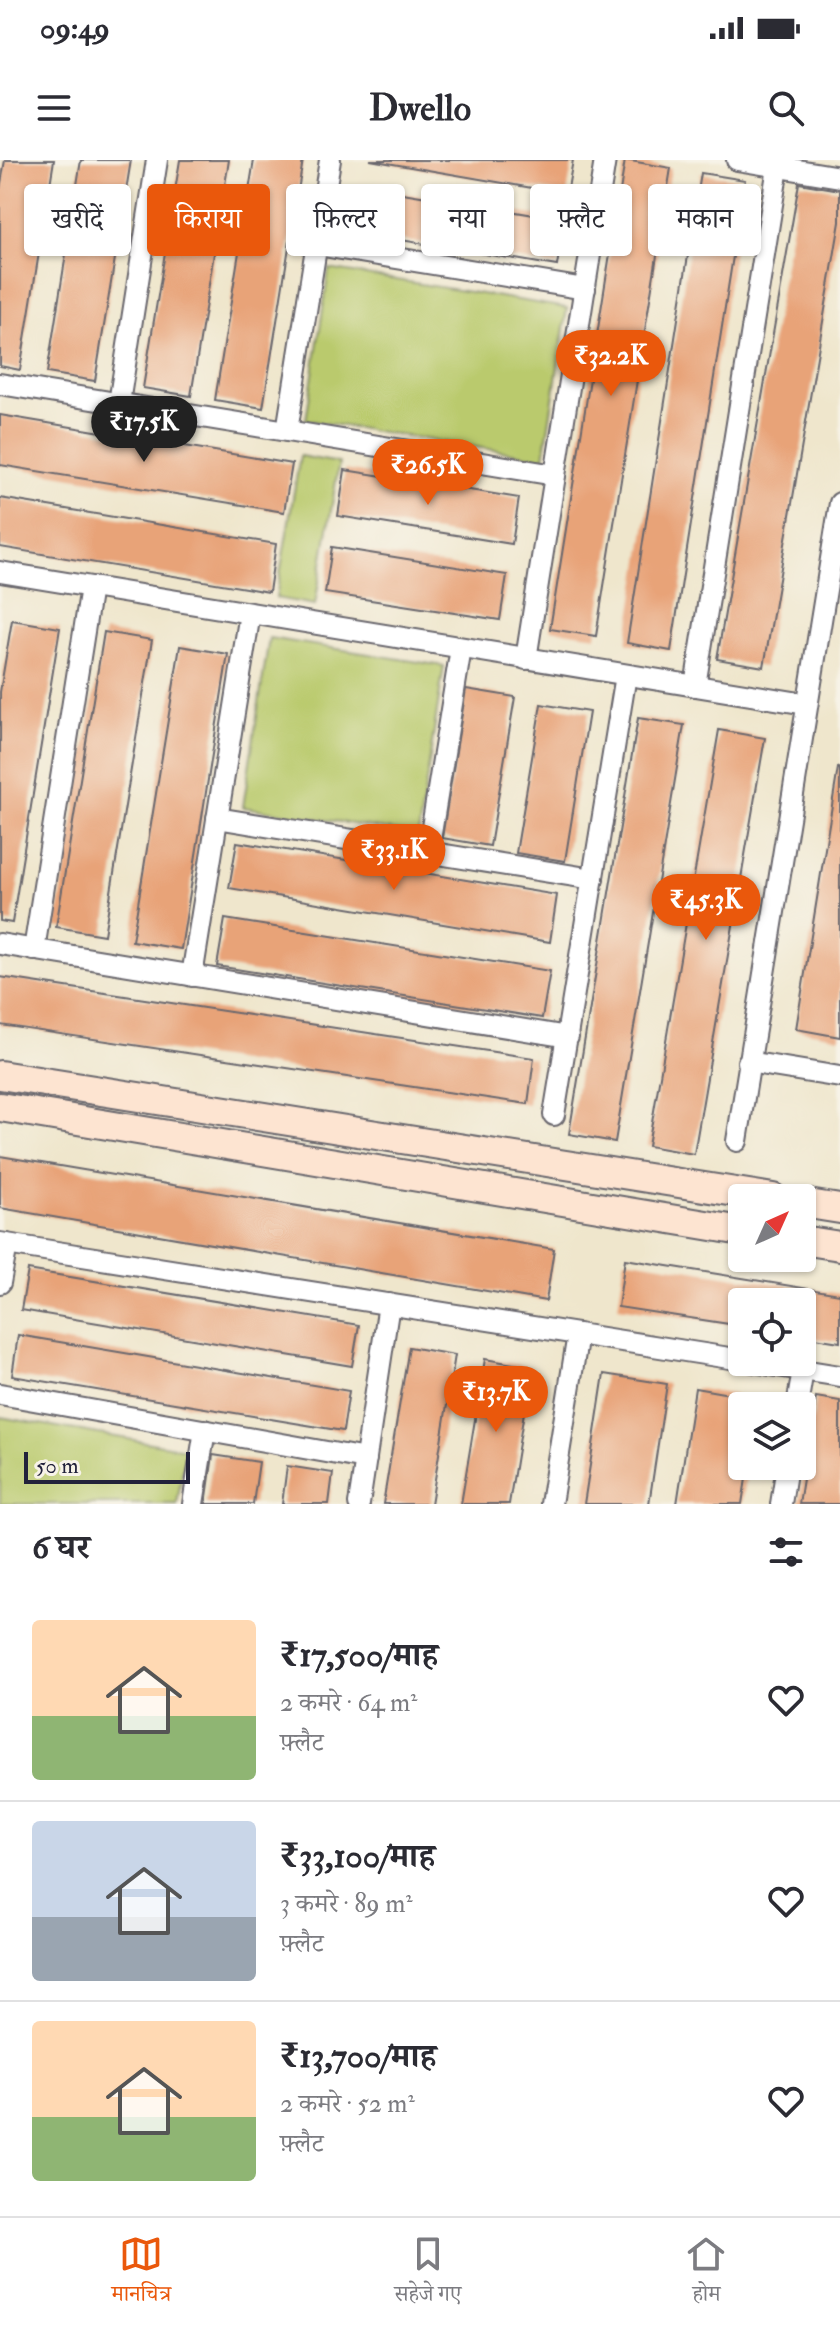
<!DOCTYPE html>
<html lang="hi">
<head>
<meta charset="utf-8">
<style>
	:root { --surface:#fff; --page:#f2f2f3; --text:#2b2b33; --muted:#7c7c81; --line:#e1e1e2; --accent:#ea580c }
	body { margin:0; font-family:"IM FELL Double Pica","Noto Serif Devanagari",serif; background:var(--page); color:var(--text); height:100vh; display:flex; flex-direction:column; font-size:30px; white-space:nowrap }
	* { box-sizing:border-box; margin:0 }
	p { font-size:26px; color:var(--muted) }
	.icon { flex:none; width:44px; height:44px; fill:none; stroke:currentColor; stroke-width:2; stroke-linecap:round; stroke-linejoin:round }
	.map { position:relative; height:1344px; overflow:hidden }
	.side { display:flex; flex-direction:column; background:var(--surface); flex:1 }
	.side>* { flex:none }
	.top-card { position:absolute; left:24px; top:24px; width:792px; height:72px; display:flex; gap:16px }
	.needle { width:52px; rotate:45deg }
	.buttons { position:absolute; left:728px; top:1024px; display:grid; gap:16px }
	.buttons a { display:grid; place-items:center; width:88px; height:88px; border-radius:8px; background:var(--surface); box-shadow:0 2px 6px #0004; font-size:40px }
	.scale { position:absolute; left:24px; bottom:20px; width:166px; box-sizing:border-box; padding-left:8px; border:4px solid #22223b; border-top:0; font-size:22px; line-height:28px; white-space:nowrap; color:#22223b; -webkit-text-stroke:6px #f7f3e8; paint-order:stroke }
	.price { position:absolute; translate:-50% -68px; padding:0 18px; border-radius:28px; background:var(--accent); color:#fff; font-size:26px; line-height:52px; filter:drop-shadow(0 2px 4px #0008) }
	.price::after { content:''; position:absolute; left:50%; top:48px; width:24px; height:18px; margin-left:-12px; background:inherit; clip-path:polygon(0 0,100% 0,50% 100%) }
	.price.current { background:#222; color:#fff }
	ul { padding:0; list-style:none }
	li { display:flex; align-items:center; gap:24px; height:200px; padding:0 32px }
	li+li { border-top:2px solid var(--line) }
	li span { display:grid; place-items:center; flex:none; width:224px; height:160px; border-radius:8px; color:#555 }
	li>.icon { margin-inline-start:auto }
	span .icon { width:96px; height:96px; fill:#fffc; stroke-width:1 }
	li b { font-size:34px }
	h2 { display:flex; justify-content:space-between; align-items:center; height:96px; padding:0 32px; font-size:34px }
	.chip { padding:0 28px; border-radius:8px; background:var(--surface); box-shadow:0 2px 6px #0004; font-size:28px; line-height:72px }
	.chip.current { background:var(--accent); color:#fff }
	.status { display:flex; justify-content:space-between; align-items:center; height:56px; padding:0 40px; background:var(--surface); direction:ltr }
	.status svg { height:22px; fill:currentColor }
	header { display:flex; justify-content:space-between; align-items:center; height:104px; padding:0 32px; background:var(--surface); font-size:36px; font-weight:700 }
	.tabs { display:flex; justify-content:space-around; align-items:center; height:112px; border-top:2px solid var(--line); background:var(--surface); font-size:22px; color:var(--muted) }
	.tabs a { display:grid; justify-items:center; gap:4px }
	.tabs .current { color:var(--accent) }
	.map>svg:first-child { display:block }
	.green { fill:#baca6d; stroke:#6e7654; stroke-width:2 }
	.building { fill:#e8a378 }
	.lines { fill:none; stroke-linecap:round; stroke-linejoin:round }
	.street-casing { stroke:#6a676e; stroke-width:24 }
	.secondary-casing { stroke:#6a676e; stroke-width:32 }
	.street { stroke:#fff; stroke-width:20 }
	.secondary { stroke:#fde4d1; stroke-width:28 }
</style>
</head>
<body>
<div class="status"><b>09:49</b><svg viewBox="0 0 49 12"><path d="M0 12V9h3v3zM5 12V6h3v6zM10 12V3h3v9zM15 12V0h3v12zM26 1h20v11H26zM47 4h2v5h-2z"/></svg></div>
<header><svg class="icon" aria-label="menu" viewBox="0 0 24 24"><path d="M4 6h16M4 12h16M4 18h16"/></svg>Dwello<svg class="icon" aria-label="search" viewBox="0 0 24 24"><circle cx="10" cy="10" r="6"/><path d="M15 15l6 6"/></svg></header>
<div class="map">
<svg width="840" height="1344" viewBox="0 0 840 1344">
	<rect width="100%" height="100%" fill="#f7f3e8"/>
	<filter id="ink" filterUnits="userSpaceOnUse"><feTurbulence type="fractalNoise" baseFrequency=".0125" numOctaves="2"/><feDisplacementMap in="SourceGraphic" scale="16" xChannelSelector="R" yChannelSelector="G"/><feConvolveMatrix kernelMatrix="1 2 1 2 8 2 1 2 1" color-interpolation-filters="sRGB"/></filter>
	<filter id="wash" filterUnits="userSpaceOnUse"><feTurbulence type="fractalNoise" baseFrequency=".006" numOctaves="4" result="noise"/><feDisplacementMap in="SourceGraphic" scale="32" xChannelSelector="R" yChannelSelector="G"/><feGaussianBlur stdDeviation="1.8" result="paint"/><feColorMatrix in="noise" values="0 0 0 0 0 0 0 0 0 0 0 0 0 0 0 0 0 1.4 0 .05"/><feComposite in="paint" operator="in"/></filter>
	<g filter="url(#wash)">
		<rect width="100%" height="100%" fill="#efe6cc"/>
		<g class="green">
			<path d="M329,109L567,148L544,298L306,260Z"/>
			<path d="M300,296L339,303L315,445L276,438Z"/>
			<path d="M269,478L444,506L418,674L243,647Z"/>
			<path d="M0,1257L186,1289L177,1344H0Z"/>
		</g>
		<g id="blocks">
			<g class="building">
				<path d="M5,0H54L20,210L0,206V29Z"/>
				<path d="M81,0H131L95,221L47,213Z"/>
				<path d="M180,0H229L191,236L143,228Z"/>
				<path d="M254,0H303L263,248L215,240Z"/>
				<path d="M370,0H573L567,34Z"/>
				<path d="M625,0L671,8L596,476L550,469Z"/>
				<path d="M701,13L745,20L671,491L627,483Z"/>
				<path d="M799,23L840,30V62L764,507L717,499Z"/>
				<path d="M367,27L564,60L557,106L359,73Z"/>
				<path d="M0,255L292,304L284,352L0,305Z"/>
				<path d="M345,310L519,338L512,384L338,356Z"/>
				<path d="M0,338L276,384L269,432L0,387Z"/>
				<path d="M332,387L507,415L500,460L325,433Z"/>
				<path d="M12,460L60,468L12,763L0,761V532Z"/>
				<path d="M104,472L152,480L104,775L56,767Z"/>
				<path d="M180,486L228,494L181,789L132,781Z"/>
				<path d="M466,529L515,537L490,686L442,678Z"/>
				<path d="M541,544L589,552L565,701L516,693Z"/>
				<path d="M638,558L684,565L615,982L569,974Z"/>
				<path d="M719,570L765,578L694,994L648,986Z"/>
				<path d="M838,608L840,609V877L796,869Z"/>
				<path d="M237,682L557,735L550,782L229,728Z"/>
				<path d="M225,759L550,811L542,858L217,806Z"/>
				<path d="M0,817L534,898L528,944L0,865Z"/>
				<path d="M0,996L554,1089L546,1141L0,1048Z"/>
				<path d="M625,1099L840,1134V1182L802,1176V1142H742V1166L618,1147Z"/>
				<path d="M28,1110L359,1165L352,1206L21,1150Z"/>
				<path d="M18,1175L349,1231L343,1271L12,1216Z"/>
				<path d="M409,1187L455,1195L431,1344H383Z"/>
				<path d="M485,1199L531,1207L526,1240L509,1344H461Z"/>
				<path d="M604,1214L667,1224L649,1344H584Z"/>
				<path d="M695,1228L758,1239L757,1246H742V1306H748L742,1344H677Z"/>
				<path d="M816,1237L840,1241V1344H799Z"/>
				<path d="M213,1295L259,1302L253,1344H206Z"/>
				<path d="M287,1306L333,1313L329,1344H282Z"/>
			</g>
		</g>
	</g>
	<g filter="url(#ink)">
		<use href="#blocks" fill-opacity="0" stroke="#6a676e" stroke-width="2"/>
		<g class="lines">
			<defs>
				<g id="street">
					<path d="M737,0L840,17"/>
					<path d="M317,85L585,129"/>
					<path d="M0,224L555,315"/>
					<path d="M119,243L157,0"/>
					<path d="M287,271L330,0"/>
					<path d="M0,412L806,544"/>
					<path d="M526,499L605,0"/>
					<path d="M695,526L778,7"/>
					<path d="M217,658L593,719"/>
					<path d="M428,692L461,488"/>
					<path d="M0,784L568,877"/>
					<path d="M34,790L91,427"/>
					<path d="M192,816L250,453"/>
					<path d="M748,902L840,917"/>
					<path d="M554,955L626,515"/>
					<path d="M737,981L840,343"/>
					<path d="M0,1083L742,1200"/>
					<path d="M0,1123L7,1084"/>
					<path d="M753,1202L840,1216"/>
					<path d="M0,1234L366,1299"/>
					<path d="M797,1246L803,1210"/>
					<path d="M193,1344L205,1270"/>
					<path d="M359,1344L389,1144"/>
					<path d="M551,1344L578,1174"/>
					<path d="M781,1344L787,1306"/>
				</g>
				<g id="secondary">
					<path d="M0,915L773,1038"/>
					<path d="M0,947L742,1071"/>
					<path d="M802,1043L840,1049"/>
					<path d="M802,1080L840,1086"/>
				</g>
			</defs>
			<use href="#street" class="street-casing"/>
			<use href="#secondary" class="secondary-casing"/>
			<use href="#street" class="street"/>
			<use href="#secondary" class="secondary"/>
		</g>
	</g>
</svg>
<div class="buttons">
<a><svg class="needle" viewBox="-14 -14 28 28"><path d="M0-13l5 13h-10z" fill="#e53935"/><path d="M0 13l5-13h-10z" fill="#7c7c81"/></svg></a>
<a><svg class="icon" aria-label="locate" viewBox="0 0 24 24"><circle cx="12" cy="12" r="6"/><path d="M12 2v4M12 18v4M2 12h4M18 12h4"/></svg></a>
<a><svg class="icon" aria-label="layers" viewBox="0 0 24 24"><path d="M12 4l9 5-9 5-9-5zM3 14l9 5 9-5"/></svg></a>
</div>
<div class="scale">50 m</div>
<b class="price" style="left:611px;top:238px">₹32.2K</b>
<b class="price current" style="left:144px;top:304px">₹17.5K</b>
<b class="price" style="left:428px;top:347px">₹26.5K</b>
<b class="price" style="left:394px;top:732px">₹33.1K</b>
<b class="price" style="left:706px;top:782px">₹45.3K</b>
<b class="price" style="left:496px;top:1274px">₹13.7K</b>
<div class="top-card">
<a class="chip">खरीदें</a>
<a class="chip current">किराया</a>
<a class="chip">फ़िल्टर</a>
<a class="chip">नया</a>
<a class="chip">फ़्लैट</a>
<a class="chip">मकान</a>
</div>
</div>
<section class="side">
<h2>6 घर<svg class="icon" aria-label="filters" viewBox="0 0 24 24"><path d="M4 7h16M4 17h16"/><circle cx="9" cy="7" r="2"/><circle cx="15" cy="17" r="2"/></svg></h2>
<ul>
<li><span style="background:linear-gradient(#ffd9b3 60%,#8fb573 0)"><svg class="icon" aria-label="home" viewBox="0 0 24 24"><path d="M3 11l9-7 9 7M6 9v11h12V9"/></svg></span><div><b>₹17,500/माह</b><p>2 कमरे · 64 m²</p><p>फ़्लैट</p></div><svg class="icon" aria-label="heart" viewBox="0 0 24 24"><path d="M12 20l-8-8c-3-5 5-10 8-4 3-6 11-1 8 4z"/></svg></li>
<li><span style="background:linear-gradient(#c9d6e8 60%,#9aa5b1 0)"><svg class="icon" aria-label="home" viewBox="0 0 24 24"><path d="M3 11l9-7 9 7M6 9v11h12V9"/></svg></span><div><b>₹33,100/माह</b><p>3 कमरे · 89 m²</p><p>फ़्लैट</p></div><svg class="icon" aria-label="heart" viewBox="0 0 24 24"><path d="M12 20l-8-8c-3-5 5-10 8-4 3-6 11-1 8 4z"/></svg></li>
<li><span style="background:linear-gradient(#ffd9b3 60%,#8fb573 0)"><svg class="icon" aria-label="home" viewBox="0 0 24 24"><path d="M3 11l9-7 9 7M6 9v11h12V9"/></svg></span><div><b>₹13,700/माह</b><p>2 कमरे · 52 m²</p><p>फ़्लैट</p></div><svg class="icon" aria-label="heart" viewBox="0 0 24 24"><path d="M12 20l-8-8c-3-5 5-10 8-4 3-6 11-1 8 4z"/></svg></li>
</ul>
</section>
<nav class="tabs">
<a class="current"><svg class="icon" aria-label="map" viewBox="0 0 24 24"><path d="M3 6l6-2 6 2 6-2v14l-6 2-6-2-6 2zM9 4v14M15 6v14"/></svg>मानचित्र</a>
<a><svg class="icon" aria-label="saved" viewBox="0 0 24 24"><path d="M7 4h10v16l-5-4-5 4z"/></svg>सहेजे गए</a>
<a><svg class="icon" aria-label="home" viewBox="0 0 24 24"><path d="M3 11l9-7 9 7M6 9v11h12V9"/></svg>होम</a>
</nav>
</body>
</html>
